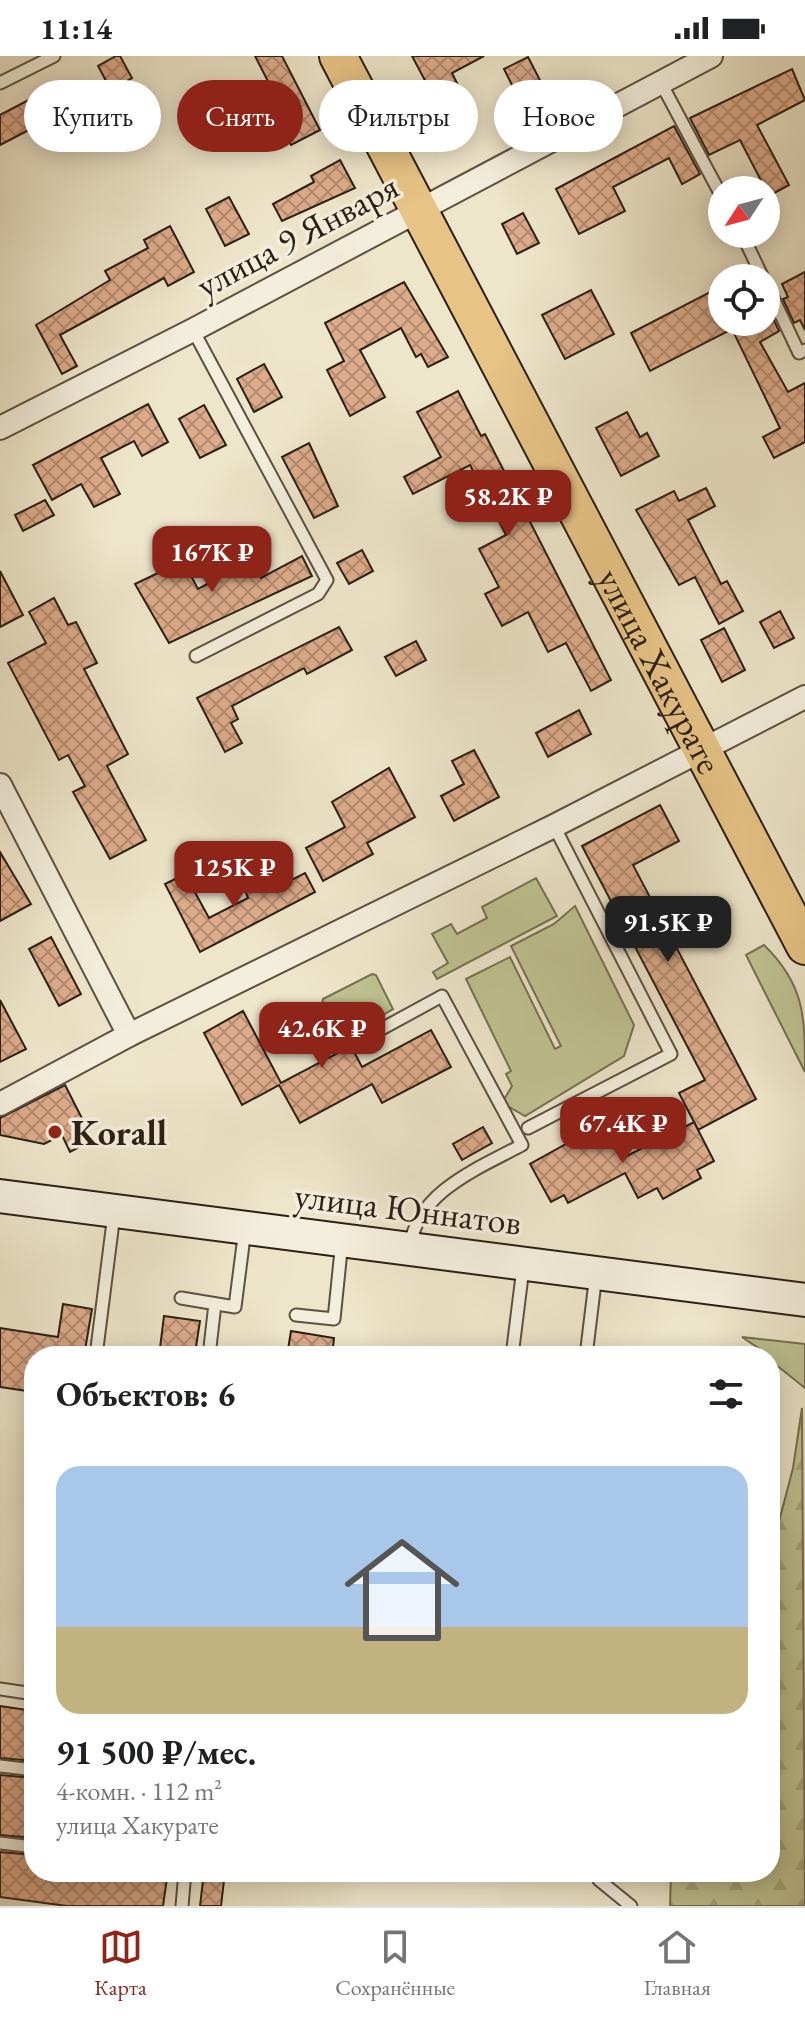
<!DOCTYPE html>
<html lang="ru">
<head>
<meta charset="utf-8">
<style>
	:root { --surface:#fff; --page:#f2f2f2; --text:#202124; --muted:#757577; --line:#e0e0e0; --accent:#8f2418 }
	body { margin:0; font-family:"EB Garamond",serif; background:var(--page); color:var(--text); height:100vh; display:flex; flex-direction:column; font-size:30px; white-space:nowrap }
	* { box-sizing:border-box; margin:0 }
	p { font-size:26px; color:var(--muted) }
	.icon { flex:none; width:44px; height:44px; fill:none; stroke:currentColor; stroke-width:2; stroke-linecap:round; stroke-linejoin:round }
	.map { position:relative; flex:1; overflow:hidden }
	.details { position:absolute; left:24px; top:1290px; width:756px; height:536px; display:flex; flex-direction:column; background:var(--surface); border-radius:32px; box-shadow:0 4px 20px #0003 }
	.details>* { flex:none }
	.guide { position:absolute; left:24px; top:24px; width:758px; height:72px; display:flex; gap:16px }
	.needle { width:52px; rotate:234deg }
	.fabs { position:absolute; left:708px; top:120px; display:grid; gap:16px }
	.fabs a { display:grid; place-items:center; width:72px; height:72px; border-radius:50%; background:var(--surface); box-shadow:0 4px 20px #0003; font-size:40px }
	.price { position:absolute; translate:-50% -68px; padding:0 18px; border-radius:16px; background:var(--accent); color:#fff; font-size:26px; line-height:52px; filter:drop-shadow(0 2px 4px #0008) }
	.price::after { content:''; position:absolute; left:50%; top:48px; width:24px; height:18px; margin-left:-12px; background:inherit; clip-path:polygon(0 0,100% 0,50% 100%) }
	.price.active { background:#222; color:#fff }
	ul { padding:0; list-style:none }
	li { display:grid; align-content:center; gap:16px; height:424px; padding:0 32px }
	li span { display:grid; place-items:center; height:248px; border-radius:24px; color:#555 }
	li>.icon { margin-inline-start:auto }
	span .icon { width:144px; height:144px; fill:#fffc; stroke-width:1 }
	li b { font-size:34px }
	h2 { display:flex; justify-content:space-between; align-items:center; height:96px; padding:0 32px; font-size:34px }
	.chip { padding:0 28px; border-radius:36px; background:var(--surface); box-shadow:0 4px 20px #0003; font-size:28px; line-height:72px }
	.chip.active { background:var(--accent); color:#fff }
	.status { display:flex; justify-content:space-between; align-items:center; height:56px; padding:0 40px; background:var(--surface); direction:ltr }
	.status svg { height:22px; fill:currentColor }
	.dock { display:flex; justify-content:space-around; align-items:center; height:112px; border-top:2px solid var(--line); background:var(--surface); font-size:22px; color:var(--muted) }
	.dock a { display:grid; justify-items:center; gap:4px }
	.dock .active { color:var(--accent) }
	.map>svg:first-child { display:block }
	.green { fill:#c0c392; stroke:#767152; stroke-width:2 }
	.forest { fill:url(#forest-firs); stroke:#767152; stroke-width:2 }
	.building { fill:url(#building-cross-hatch); stroke:#2b1f13; stroke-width:2 }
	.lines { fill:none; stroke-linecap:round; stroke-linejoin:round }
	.lane-casing { stroke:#5c5141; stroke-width:15 }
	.street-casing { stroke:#5c5141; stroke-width:26 }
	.secondary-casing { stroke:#2b1f13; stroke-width:36 }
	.primary-casing { stroke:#2b1f13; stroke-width:40 }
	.lane { stroke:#f4efdd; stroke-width:11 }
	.street { stroke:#f4efdd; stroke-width:22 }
	.secondary { stroke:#f4efdd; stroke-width:32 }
	.primary { stroke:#e7c386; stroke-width:36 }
	.poi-dot { fill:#8f2418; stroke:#f4efdd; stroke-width:3 }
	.labels { text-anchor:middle; stroke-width:7; stroke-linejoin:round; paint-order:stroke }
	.street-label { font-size:36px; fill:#2b1f13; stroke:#f4efdd }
	.poi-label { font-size:36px; font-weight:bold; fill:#2b1f13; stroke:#f4efdd; text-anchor:start }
</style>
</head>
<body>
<div class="status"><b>11:14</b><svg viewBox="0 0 49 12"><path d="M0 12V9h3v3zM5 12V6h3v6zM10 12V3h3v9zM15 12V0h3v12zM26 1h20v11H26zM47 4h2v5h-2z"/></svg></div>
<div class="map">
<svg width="805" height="1850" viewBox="0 0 805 1850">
	<defs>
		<pattern id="forest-firs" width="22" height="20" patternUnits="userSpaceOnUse" patternTransform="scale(2)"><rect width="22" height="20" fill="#c0c392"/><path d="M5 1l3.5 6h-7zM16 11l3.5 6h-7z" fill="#a5a77d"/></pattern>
		<pattern id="building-cross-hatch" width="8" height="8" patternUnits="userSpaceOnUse" patternTransform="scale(2)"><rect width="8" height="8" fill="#deac8b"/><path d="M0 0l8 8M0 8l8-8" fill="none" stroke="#b48b70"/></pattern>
	</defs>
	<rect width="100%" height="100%" fill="#eee6cb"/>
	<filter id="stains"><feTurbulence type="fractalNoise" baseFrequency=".0025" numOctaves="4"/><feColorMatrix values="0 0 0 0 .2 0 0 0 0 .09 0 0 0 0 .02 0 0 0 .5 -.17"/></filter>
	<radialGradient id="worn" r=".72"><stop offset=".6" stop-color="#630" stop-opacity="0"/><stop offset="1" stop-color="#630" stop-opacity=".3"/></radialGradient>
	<g class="green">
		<path d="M536,822L557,860L437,923L433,916L448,907L432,878L451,868L457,878L487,862L482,851Z"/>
		<path d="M575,850L634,969L624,1000L525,1060L502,1047L512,1030L506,1018L511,1015L466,923L510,901L555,993L561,990L511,890L554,868Z"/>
		<path d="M764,889C805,929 805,961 805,1016L746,899Z"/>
		<path d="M372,918L376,919L393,953L378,962L322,948L323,943Z"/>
		<path d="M742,1281L805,1288V1332L770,1304V1300Z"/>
	</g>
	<path class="forest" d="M802,1352L805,1850H670L671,1816H770V1500L793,1412Z"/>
	<g class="building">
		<path d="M116,0H120L132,22L111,34L98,10Z"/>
		<path d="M255,0H282L320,74L291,89L282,73L290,68Z"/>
		<path d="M412,0H484L452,17L470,54L447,66Z"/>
		<path d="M528,1L544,32L520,45L504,13Z"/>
		<path d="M792,13L805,44L757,69L789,129L769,140L740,84L709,99L690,62Z"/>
		<path d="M63,26L75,50L0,89V59Z"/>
		<path d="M674,70L700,118L682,128L669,102L613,131L625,155L579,178L556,133Z"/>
		<path d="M340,104L355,132L282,165L273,148L314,126L311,120Z"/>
		<path d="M229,141L249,178L225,190L206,153Z"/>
		<path d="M523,157L539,187L517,198L502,168Z"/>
		<path d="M170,170L194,216L168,230L164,222L60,279L77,310L62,318L36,269L110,224L105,215L148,192L144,184Z"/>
		<path d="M805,216V274L800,264L794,267L783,243L788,241L782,228Z"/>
		<path d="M404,226L448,301L428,311L421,298L416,301L401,272L360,294L385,341L350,360L327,314L344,305L325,267Z"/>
		<path d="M591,234L614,278L565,303L542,259Z"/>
		<path d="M714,234L722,250V266H766L768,251L779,275L760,286L788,336L805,327V386L774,402L763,381L780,372L732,273L650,315L631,277Z"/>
		<path d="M264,308L282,341L254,356L237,323Z"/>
		<path d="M458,335L481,380L485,378L611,624L591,635L566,587L548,596L528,556L502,570L485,538L499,531L479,493L506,479L470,409L413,438L404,421L441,401L417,356Z"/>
		<path d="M148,348L168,386L142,400L134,385L101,402L120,438L94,451L81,428L52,444L33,409Z"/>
		<path d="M204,349L226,389L200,402L179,363Z"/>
		<path d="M627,356L640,381L647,377L659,400L621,420L596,372Z"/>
		<path d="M309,387L338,450L314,462L282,401Z"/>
		<path d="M706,432L715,450L688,464L721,528L727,525L743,555L719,568L695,521L679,529L636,454L674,435L679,445Z"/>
		<path d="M45,444L54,459L23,475L15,459Z"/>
		<path d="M362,494L373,515L349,528L337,507Z"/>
		<path d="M249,499L261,522L302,500L312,520L169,587L135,528L183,505L198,533L235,513L232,507Z"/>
		<path d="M0,515L23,559L0,571Z"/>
		<path d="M54,542L68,569L76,566L97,607L84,613L128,698L107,710L146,784L110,803L73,736L85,730L68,699L59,704L8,607L46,587L29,556Z"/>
		<path d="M780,555L794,582L774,592L760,566Z"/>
		<path d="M339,571L352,594L307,618L304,612L232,650L238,663L231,667L242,687L225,696L197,642Z"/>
		<path d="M724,572L745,614L722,626L701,584Z"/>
		<path d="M416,585L426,604L396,620L385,601Z"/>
		<path d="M579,654L591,678L548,701L536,677Z"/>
		<path d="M474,694L499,741L454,765L441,740L464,728L452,705Z"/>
		<path d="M389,712L415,761L367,787L373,798L323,825L306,792L345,771L332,746Z"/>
		<path d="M660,749L679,785L633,809L756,1043L698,1074L679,1037L705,1024L582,790Z"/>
		<path d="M0,796L31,848L0,865Z"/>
		<path d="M305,817L315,836L200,896L165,828L185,818L209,862L248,842L246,837L267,825L272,834Z"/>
		<path d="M51,881L81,938L59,950L29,893Z"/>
		<path d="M0,944L26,993L0,1006Z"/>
		<path d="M243,955L281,1027L351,990L362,1011L431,974L451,1011L382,1047L372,1028L300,1067L279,1029L242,1049L204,977Z"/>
		<path d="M65,1029L93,1084L70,1096L62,1079L44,1088L0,1079V1062Z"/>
		<path d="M694,1066L714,1105L697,1114L701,1122L663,1143L657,1132L638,1142L625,1117L568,1147L564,1139L551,1146L530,1108L602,1068L621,1103Z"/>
		<path d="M483,1071L492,1087L462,1104L453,1088Z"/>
		<path d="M63,1248L92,1253L84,1300H34V1336L0,1331V1272L58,1281Z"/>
		<path d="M164,1260L200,1265L195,1297L181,1295V1300H159Z"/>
		<path d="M291,1275L334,1282L332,1300H287Z"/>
		<path d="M0,1650L34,1655V1705L0,1702Z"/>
		<path d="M0,1719L34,1722V1782L0,1779Z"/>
		<path d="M0,1796L34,1799V1816H119L167,1822L163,1850H67L0,1841Z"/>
		<path d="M204,1816H225L221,1850H200Z"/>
	</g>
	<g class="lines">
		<defs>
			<g id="lane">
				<path d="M0,27L54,0"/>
				<path d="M661,27L722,141"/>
				<path d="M742,178L763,222"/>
				<path d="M766,227L799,297L805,294"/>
				<path d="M193,274L327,524L318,538L196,600"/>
				<path d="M297,981L324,966L376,976L442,940L522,1089C477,1113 417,1136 410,1191"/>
				<path d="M528,1072L671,998L554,770"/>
				<path d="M181,1242L235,1251L245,1173"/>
				<path d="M296,1259L334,1263L342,1185"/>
				<path d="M96,1300L114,1158"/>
				<path d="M209,1300L215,1248"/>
				<path d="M512,1300L523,1212"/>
				<path d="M586,1300L596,1218"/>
				<path d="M0,1633L34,1638"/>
				<path d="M0,1710L34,1714"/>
				<path d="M0,1787L34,1791"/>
				<path d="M599,1824L631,1850"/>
				<path d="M182,1850L185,1816"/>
			</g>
			<g id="street">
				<path d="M0,372L193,274L711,0"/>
				<path d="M0,729L129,979"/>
				<path d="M0,1048L129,979L554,770L805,641"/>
			</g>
			<path id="secondary" d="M0,1140L805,1244"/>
			<g id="primary">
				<path id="s1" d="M338,0L805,890"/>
			</g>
		</defs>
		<use href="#lane" class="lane-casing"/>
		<use href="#street" class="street-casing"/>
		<use href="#secondary" class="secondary-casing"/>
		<use href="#primary" class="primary-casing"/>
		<use href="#lane" class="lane"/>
		<use href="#street" class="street"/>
		<use href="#secondary" class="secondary"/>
		<use href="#primary" class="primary"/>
	</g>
	<circle class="poi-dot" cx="55" cy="1076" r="8"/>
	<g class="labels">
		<g class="street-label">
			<text transform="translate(297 179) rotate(-28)" y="13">улица 9 Января</text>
			<text dy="13" stroke="none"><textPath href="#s1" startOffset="694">улица Хакурате</textPath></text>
			<text transform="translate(408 1152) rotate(7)" y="13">улица Юннатов</text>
		</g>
		<g class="poi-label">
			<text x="71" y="1089">Korall</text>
		</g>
	</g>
	<rect width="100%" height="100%" filter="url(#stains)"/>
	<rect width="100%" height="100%" fill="url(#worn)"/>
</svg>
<div class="fabs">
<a><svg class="needle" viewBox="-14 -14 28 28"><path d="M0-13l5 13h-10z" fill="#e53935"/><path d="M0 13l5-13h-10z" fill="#757577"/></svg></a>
<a><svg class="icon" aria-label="locate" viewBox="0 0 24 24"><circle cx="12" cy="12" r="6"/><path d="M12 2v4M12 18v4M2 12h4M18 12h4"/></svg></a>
</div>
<b class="price" style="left:508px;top:482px">58.2K ₽</b>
<b class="price" style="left:212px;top:538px">167K ₽</b>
<b class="price" style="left:234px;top:853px">125K ₽</b>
<b class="price active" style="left:668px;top:908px">91.5K ₽</b>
<b class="price" style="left:322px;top:1014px">42.6K ₽</b>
<b class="price" style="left:623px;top:1109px">67.4K ₽</b>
<div class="guide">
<a class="chip">Купить</a>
<a class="chip active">Снять</a>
<a class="chip">Фильтры</a>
<a class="chip">Новое</a>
</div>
<section class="details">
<h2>Объектов: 6<svg class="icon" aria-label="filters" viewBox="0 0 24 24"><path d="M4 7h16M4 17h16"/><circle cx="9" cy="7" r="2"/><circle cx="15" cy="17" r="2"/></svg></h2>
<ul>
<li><span style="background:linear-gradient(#a9c7e8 65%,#c2b280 0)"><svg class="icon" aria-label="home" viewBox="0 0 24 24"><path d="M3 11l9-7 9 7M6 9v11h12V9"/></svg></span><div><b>91 500 ₽/мес.</b><p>4-комн. · 112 m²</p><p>улица Хакурате</p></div></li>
</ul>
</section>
</div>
<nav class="dock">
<a class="active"><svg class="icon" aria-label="map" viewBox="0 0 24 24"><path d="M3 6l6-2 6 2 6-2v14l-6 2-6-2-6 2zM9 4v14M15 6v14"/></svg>Карта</a>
<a><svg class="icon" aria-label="saved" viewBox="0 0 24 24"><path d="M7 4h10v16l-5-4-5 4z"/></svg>Сохранённые</a>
<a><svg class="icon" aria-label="home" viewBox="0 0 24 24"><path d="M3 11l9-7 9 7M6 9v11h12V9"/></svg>Главная</a>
</nav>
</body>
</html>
